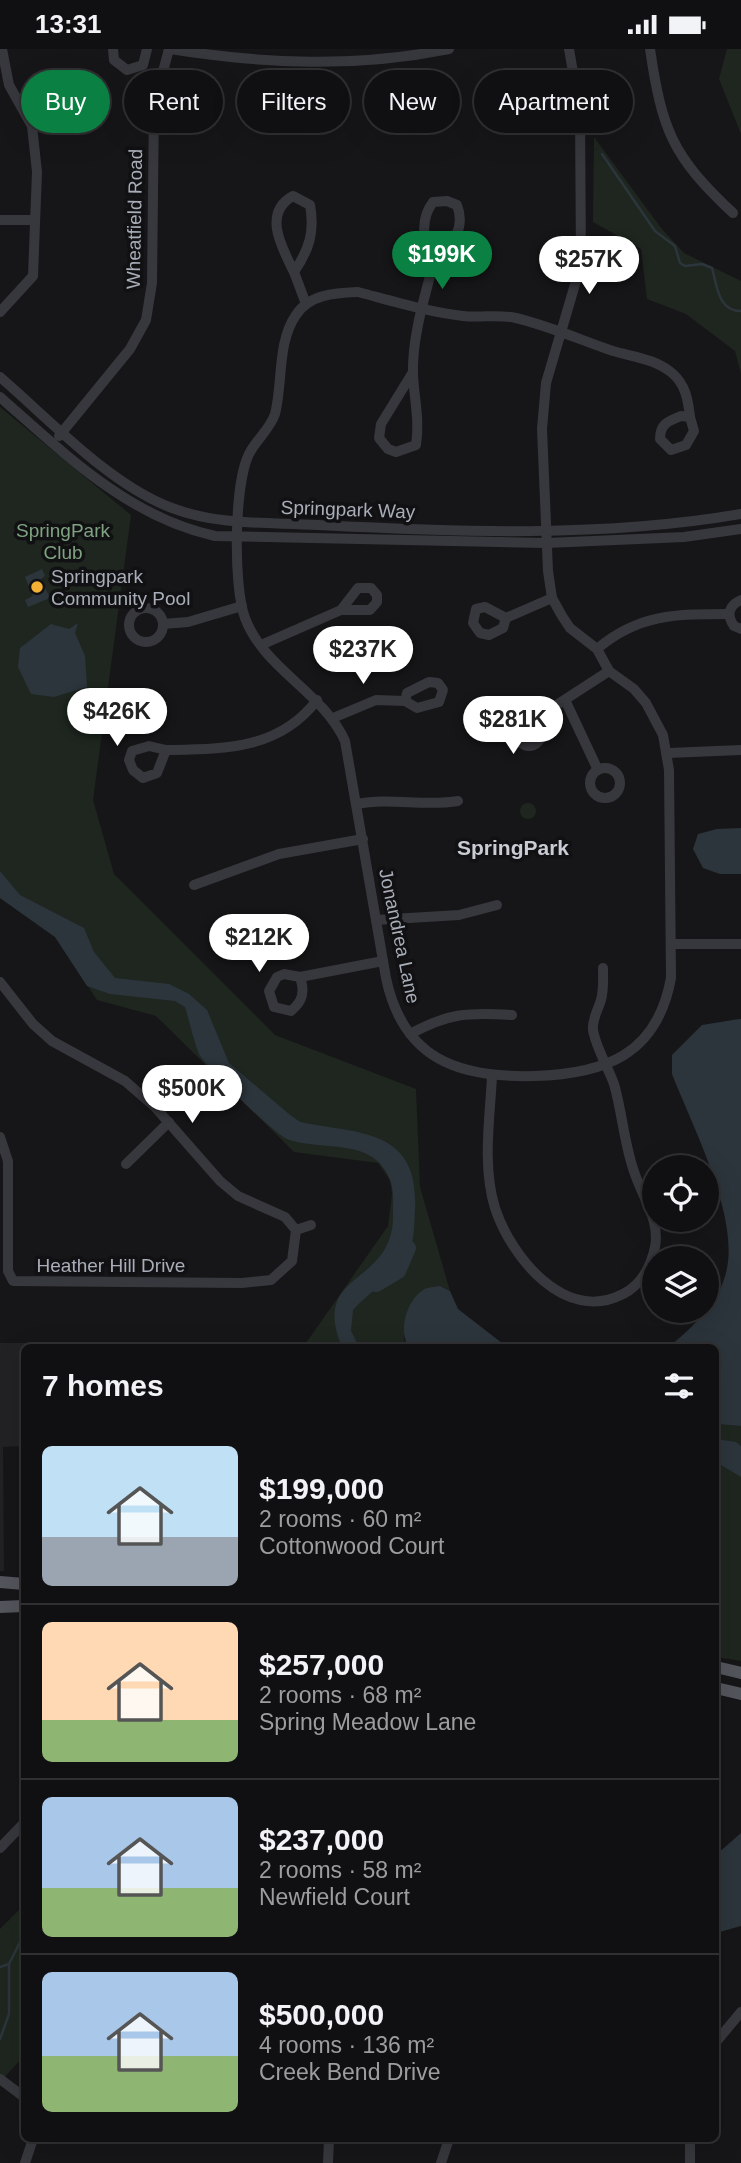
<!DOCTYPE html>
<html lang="en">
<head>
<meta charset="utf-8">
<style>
	:root { --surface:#101012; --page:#19191b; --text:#f1f3f6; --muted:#9c9d9f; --line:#303032; --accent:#0b8043 }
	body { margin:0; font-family:Helvetica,sans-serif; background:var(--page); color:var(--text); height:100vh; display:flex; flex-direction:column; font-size:26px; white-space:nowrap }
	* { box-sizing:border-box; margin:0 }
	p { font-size:23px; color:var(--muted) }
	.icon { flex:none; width:38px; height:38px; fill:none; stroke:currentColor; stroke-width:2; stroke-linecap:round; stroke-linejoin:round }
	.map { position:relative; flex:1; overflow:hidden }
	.details { position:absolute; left:21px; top:1295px; width:698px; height:798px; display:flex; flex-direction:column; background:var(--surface); border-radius:10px; box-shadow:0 7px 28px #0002,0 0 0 2px var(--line) }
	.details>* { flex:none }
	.guide { position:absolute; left:21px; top:21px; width:700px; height:63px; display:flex; gap:14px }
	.tools { position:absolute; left:642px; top:1106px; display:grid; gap:14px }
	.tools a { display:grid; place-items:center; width:77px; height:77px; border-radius:50%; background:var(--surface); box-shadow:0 7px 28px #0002,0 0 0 2px var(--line); font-size:35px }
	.price { position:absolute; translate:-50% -60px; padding:0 16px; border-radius:24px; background:#fff; color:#222; font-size:23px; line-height:46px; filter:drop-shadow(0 2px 4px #0008) }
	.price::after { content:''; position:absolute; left:50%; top:42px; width:21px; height:16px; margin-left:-10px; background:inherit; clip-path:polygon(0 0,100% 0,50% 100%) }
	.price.on { background:var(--accent); color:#fff }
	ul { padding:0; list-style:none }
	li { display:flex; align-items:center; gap:21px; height:175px; padding:0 21px }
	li+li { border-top:2px solid var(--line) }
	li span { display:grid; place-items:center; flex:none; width:196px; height:140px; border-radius:10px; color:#555 }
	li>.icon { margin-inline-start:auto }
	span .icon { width:84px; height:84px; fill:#fffc; stroke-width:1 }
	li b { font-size:30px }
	h2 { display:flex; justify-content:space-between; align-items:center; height:84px; padding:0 21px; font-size:30px }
	.pill { padding:0 24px; border-radius:32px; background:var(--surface); box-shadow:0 7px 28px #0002,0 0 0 2px var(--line); font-size:24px; line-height:63px }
	.pill.on { background:var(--accent); color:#fff }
	.status { display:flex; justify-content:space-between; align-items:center; height:49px; padding:0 35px; background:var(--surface); direction:ltr }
	.status svg { height:19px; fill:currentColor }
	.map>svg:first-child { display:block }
	.built { fill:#222225 }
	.green { fill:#1e261f }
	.water { fill:#2c353c }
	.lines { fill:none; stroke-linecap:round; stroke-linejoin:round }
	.stream { stroke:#2c353c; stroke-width:2.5 }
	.river { stroke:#2c353c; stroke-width:16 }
	.minor { stroke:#37383d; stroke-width:10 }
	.major { stroke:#53555c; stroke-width:12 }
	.poi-dot { fill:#f2b134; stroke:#111113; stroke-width:2.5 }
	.labels { text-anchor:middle; stroke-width:7; stroke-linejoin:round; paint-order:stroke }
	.street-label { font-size:19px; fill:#a8adb8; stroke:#111113 }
	.park-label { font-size:19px; fill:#7fa381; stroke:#111113 }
	.poi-label { font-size:19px; fill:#a8adb8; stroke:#111113; text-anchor:start }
	.neighbourhood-label { font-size:21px; font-weight:bold; fill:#c9ccd4; stroke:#111113 }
</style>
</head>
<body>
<div class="status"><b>13:31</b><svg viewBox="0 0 49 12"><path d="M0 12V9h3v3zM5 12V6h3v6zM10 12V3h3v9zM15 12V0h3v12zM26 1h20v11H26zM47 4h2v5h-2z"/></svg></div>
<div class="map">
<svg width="741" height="2114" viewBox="0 0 741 2114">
	<rect width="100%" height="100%" fill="#161618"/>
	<path class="built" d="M0,1294H306L313,1298H24V1397L3,1398L4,1522H0Z"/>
	<g class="green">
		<path d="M727,0H741V85L719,30Z"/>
		<path d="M594,88L661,179L684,204L741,232V325L735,302L686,265L647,250L641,200L593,173Z"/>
		<path d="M0,358L131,466L93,751L114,825L275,986L416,1040L420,1138L450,1242L440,1237L404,1274V1291L409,1298H313L306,1294L388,1177L392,1145L390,1131L378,1114L294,1103L156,967L97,951L55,888L0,849Z"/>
		<circle cx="528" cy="762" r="8"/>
		<path d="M716,1375L741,1377V1612L716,1608Z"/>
		<path d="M24,1856V2007L0,2033V1880Z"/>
	</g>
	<g class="water">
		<path d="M42,520L45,527L41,530L50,549L28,558L25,551L33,547L25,528Z"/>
		<path d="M78,574L75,584L85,607L87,638L54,648L31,645L18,618L20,599L51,575L69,580Z"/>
		<path d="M741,779V825H720L703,819L693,800L698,785L717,780Z"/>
		<path d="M0,822L20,846L84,879L94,903L115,929L169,935L189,945L207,961L229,1014L289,1065L300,1073C359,1085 419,1079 415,1160C414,1178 415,1197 404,1212C390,1231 369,1243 353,1261L351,1282L359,1298H342C309,1219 396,1239 393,1163C393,1153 394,1141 390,1131C374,1087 321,1103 287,1090C274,1085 204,1016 199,1005C193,990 190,974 185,958L175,952L110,945L87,937L55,888L0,849Z"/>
		<path d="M739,970H741V1377L716,1375V1298H669C694,1277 721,1252 727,1219C738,1165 692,1076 672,1025V1006L702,976Z"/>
		<path d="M440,1237L450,1242L458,1260L507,1298H409C398,1283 406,1252 423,1241C427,1238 435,1238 440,1237Z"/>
		<path d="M716,1390L736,1393L741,1397V1428L716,1413Z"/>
		<path d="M741,1784V1877L716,1884V1806Z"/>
	</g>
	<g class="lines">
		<g class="stream">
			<path d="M488,45L566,82"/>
			<path d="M602,105L655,182L675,197L680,214L685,217L702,215L712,219C717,237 718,262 741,262"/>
			<path d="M0,1918L9,1915"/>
			<path d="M0,1990L9,1965V1915L24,1885"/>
		</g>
		<path class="river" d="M376,1235L398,1222L408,1199"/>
		<g class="minor">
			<path d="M113,0L114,11L127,21L143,16L147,0"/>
			<path d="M170,0C265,15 355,19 449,0"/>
			<path d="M569,0L580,64L581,215L546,334L542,380L548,522L552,549L562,567L570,579L597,600L609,622L634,640L646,654L663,686L669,721L671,929C657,1006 605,1025 534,1027C458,1029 403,1010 386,929L345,692C323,643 264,620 245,569C233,537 234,435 249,405C256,391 270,380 275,365C283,334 277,293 296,266C309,245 336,244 358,243C392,252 428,263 463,267C481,269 498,265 516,269C549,277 581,291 613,302C634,308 655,310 672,324C686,336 688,351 690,368"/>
			<path d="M650,0C662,81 672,107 733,164"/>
			<path d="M293,147L310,156C315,183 309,201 294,223C282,199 262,164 293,147Z"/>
			<path d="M447,152L457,156C467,182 449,198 433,216C425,194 418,173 433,153Z"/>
			<path d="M0,171H35"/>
			<path d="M294,223L306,255"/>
			<path d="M0,263L33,227L37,123L32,77L9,36L2,0"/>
			<path d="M413,323L381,375L379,389L388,400L396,403L416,396C420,372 414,349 413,325C412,289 424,250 433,216"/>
			<path d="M0,328C50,371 110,436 172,459C220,477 268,473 318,476C458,483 602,489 741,465"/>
			<path d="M0,348C65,405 128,468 215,487L547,494L684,488L741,480"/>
			<path d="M681,367L690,368L694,382L686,396L671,401L660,390C660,375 668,372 681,367Z"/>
			<path d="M59,387L130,300L146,271L152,234L154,56L169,0"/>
			<path d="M741,551C729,556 726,566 734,577L741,580"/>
			<circle cx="146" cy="576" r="17"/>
			<path d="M506,569L485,558L476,560L473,574L480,584L489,586L503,579L506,569L552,549"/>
			<path d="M163,575L188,573L242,557"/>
			<path d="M261,596L341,561L358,539H371L377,546V553L370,561H341"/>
			<path d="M597,600C638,565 676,565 729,565"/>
			<path d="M429,633L438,634L443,641L439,653L417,659L405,652L407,644Z"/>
			<path d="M565,651L598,721"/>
			<path d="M333,669L376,651L405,652"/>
			<circle cx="529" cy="685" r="12"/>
			<path d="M536,675L552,659L609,622"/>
			<path d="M149,697L166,701L157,724L143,729L133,721L129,711L132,702Z"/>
			<path d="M166,701C224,700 279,701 317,651"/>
			<path d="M668,704L741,701"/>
			<circle cx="605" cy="734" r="15"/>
			<path d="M357,755C391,748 424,758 458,752"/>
			<path d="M194,836L279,805L363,790"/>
			<path d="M376,871L459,866L497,856"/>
			<path d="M672,895H741"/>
			<path d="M300,928C305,943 303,952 291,962L274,958L269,942L277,928L284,925L300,928L383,912"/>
			<path d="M0,933L33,975L52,992L125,1032L155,1058L220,1132L238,1147L285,1168L296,1181L292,1212L271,1231L242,1234L13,1232L8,1222V1112L0,1088"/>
			<path d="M410,985C449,964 468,963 512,966"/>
			<path d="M492,1027C490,1069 482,1117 495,1159C511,1208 565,1275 623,1245C641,1236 651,1217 655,1198C660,1173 644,1150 636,1128C624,1098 623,1066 614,1035C608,1018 596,999 593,981C592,970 598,961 601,951C604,940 603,930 603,919"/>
			<path d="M126,1115L169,1073"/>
			<path d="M296,1181L311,1176"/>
			<path d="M0,1799L24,1774"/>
			<path d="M716,1993L741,1963"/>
			<path d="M0,2030L24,2048"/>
			<path d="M25,2114L33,2090"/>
			<path d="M328,2114L329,2090"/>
			<path d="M441,2114L449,2090"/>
			<path d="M690,2114V2090"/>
		</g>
		<g class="major">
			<path d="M0,1533L24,1535"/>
			<path d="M0,1558L24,1557"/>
			<path d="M716,1618L741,1624"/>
			<path d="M716,1639L741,1645"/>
		</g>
	</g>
	<circle class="poi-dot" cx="37" cy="538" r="7"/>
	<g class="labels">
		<g class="street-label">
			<text transform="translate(134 170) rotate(-89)" y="7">Wheatfield Road</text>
			<text transform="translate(348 460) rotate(2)" y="7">Springpark Way</text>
			<text transform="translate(400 887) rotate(78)" y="7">Jonandrea Lane</text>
			<text x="111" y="1223">Heather Hill Drive</text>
		</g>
		<g class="park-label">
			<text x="63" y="488">SpringPark<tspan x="63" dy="22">Club</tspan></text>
		</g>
		<g class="poi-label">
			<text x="51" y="534">Springpark<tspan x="51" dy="22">Community Pool</tspan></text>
		</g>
		<g class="neighbourhood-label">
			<text x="513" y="806">SpringPark</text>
		</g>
	</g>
</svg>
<div class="tools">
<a><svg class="icon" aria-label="locate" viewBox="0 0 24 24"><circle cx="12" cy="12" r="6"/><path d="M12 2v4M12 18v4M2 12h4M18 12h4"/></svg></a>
<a><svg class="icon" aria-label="layers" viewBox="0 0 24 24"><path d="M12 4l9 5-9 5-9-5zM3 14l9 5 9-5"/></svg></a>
</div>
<b class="price on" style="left:442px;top:242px">$199K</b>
<b class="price" style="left:589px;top:247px">$257K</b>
<b class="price" style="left:363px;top:637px">$237K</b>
<b class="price" style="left:117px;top:699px">$426K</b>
<b class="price" style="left:513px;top:707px">$281K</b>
<b class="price" style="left:259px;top:925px">$212K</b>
<b class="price" style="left:192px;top:1076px">$500K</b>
<div class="guide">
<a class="pill on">Buy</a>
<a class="pill">Rent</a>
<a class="pill">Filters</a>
<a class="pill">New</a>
<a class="pill">Apartment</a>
</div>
<section class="details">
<h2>7 homes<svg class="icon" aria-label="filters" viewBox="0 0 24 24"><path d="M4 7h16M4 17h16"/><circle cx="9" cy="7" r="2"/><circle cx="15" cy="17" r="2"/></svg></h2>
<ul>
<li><span style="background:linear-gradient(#bfe0f5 65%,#9aa5b1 0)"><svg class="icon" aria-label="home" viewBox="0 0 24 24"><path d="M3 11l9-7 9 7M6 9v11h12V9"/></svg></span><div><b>$199,000</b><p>2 rooms · 60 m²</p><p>Cottonwood Court</p></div></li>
<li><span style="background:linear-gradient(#ffd9b3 70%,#8fb573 0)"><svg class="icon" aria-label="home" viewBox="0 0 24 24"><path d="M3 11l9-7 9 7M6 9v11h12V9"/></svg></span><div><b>$257,000</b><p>2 rooms · 68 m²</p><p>Spring Meadow Lane</p></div></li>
<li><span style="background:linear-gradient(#a9c7e8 65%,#8fb573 0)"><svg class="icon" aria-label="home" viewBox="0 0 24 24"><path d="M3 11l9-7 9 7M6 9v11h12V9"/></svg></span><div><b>$237,000</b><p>2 rooms · 58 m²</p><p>Newfield Court</p></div></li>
<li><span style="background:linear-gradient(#a9c7e8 60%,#8fb573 0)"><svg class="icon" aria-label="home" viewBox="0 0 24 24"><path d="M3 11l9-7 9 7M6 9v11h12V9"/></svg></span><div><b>$500,000</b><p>4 rooms · 136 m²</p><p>Creek Bend Drive</p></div></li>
</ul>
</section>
</div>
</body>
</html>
